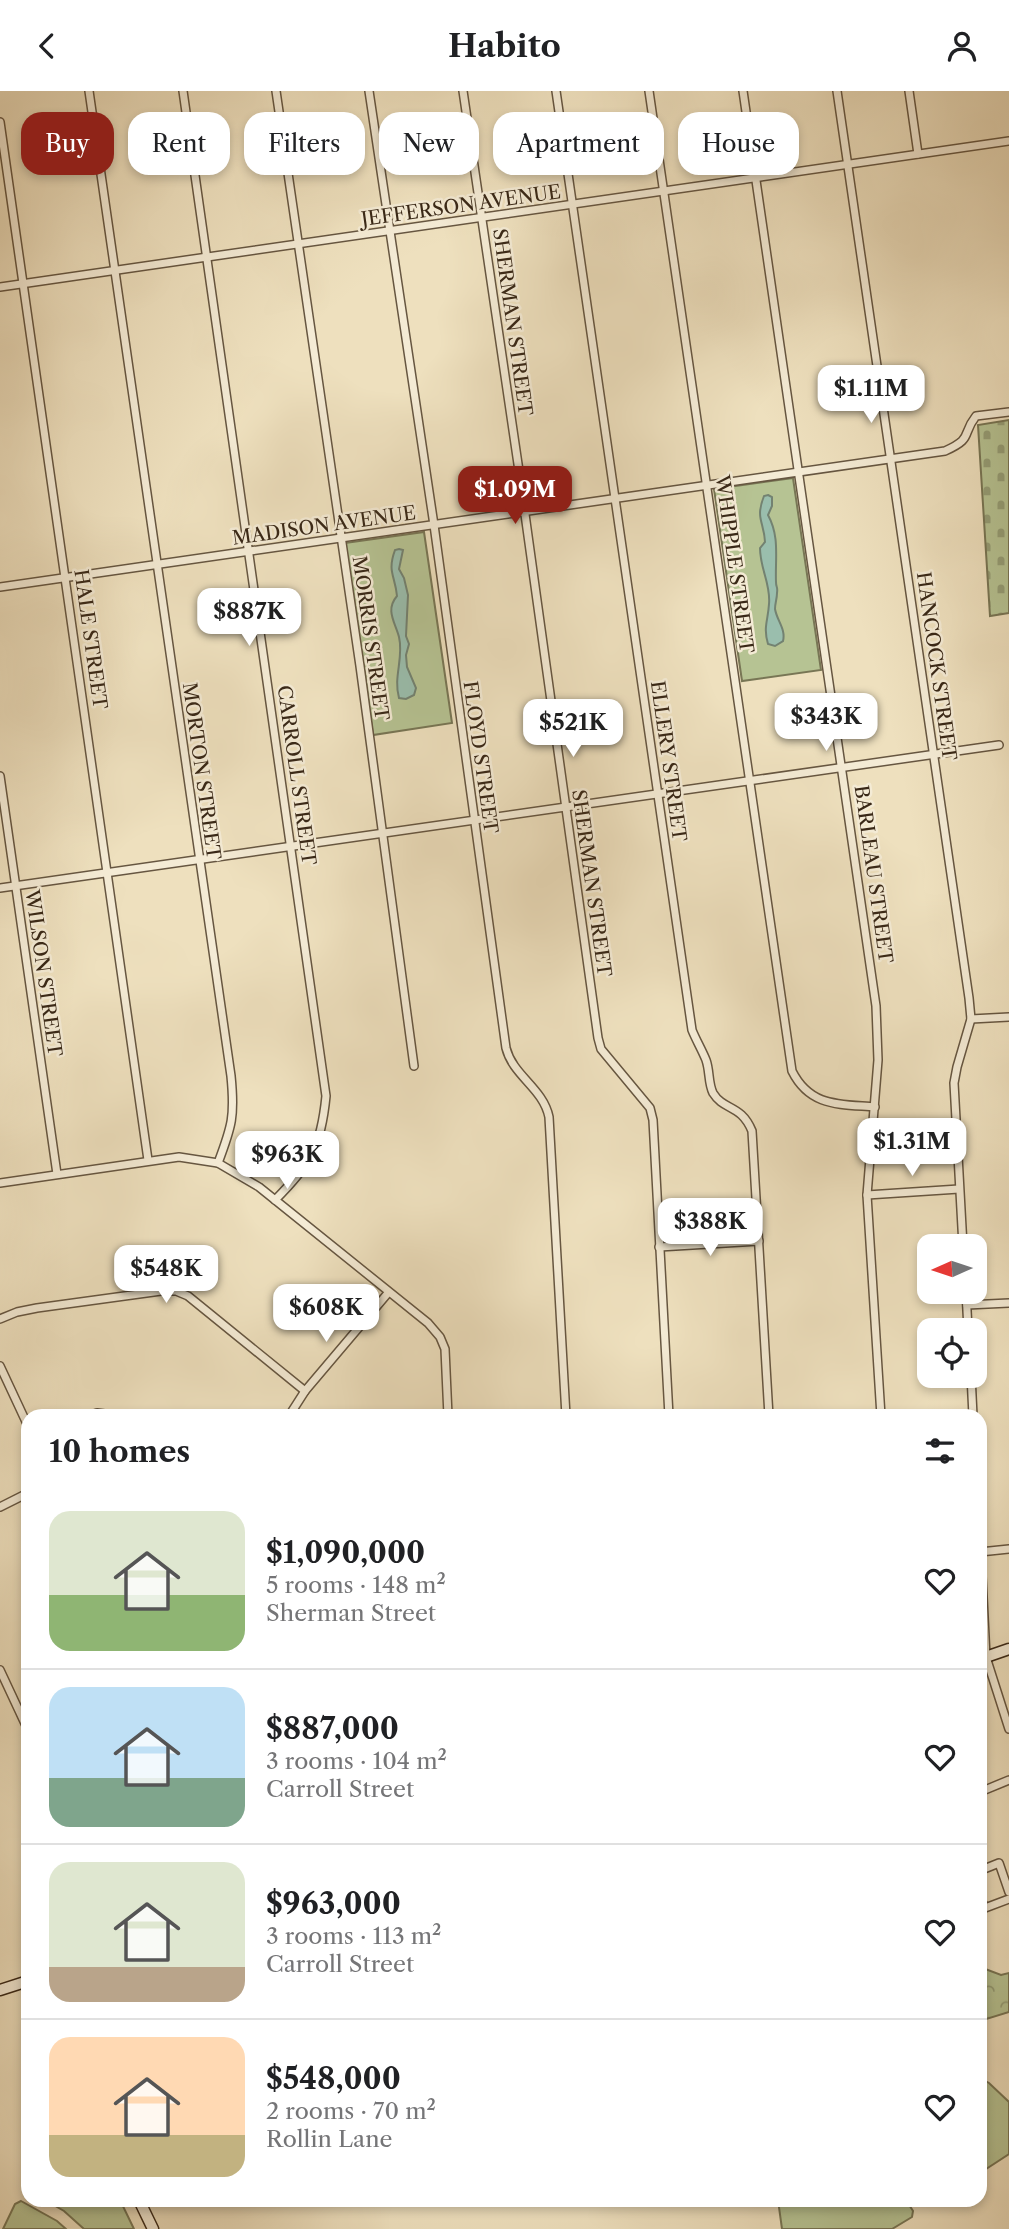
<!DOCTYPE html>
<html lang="en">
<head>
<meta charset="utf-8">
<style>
	:root { --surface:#fff; --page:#f2f2f2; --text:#202124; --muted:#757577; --line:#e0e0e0; --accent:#8f2418 }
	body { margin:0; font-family:"Libre Caslon Text",serif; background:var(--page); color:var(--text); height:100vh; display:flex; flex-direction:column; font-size:26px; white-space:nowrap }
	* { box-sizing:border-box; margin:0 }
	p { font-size:23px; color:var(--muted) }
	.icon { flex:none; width:38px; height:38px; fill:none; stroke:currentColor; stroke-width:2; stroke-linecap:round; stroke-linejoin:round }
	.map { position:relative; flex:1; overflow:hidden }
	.panel { position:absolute; left:21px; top:1318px; width:966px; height:798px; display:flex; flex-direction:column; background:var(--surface); border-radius:21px; box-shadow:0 4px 10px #0003 }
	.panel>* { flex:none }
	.top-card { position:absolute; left:21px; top:21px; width:968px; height:63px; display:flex; gap:14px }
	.needle { width:46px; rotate:267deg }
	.tools { position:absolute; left:917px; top:1143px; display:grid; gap:14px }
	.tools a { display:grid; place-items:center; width:70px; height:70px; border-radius:14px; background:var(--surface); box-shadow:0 4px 10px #0003; font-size:35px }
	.price { position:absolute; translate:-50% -60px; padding:0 16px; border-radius:14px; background:#fff; color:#222; font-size:23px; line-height:46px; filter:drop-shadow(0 2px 4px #0008) }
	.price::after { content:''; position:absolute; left:50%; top:42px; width:21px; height:16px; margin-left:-10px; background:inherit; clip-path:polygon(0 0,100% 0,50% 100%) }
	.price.current { background:var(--accent); color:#fff }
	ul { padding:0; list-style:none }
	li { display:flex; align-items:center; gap:21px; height:175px; padding:0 28px }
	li+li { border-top:2px solid var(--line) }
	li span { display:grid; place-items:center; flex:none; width:196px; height:140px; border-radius:21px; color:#555 }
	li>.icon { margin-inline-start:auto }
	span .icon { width:84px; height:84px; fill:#fffc; stroke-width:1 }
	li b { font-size:30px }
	h2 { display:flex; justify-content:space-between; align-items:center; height:84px; padding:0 28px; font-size:30px }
	.pill { padding:0 24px; border-radius:21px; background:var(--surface); box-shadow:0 4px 10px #0003; font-size:24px; line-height:63px }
	.pill.current { background:var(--accent); color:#fff }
	header { display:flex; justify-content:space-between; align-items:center; height:91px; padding:0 28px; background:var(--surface); font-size:32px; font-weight:700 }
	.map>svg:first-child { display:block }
	.grass { fill:#b6c393; stroke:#787655; stroke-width:2 }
	.forest { fill:url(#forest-crowns); stroke:#787655; stroke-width:2 }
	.cemetery { fill:url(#cemetery-stones); stroke:#787655; stroke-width:2 }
	.water { fill:#9abead; stroke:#738271; stroke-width:2 }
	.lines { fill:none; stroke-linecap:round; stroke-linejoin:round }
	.street-casing { stroke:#665641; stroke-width:10 }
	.secondary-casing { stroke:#392817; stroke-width:13 }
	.street { stroke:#f4ebd5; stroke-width:7 }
	.secondary { stroke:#f4ebd5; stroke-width:10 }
	.labels { text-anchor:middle; stroke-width:5; stroke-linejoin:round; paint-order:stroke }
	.street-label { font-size:19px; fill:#392817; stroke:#f4ebd5 }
</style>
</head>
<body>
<header><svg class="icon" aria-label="back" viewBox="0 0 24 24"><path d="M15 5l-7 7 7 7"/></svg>Habito<svg class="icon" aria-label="person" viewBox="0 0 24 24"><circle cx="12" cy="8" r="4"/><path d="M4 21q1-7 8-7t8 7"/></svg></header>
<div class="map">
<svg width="1009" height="2138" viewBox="0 0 1009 2138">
	<defs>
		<pattern id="forest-crowns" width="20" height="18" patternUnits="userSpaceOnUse" patternTransform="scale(1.75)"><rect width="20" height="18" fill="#b6c393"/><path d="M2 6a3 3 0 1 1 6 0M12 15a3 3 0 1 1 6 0" fill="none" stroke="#959e77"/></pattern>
		<pattern id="cemetery-stones" width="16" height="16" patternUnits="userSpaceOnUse" patternTransform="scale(1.75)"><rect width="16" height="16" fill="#b6c393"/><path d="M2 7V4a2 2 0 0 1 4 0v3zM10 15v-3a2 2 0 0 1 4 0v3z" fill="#959e77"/></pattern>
	</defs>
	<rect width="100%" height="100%" fill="#eee0be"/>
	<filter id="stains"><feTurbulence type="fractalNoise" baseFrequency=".00286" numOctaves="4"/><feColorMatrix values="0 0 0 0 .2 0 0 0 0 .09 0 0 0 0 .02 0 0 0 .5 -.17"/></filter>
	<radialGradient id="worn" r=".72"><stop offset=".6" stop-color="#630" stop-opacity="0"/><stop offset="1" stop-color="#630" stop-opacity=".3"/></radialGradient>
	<g class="grass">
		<path d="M793,387L821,579L742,590L714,398Z"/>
		<path d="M424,441L452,632L373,644L345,452Z"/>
		<path d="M980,1987L989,1992L1009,2011V2063L980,2082Z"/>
		<path d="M45,2109H120L134,2138H84L64,2120Z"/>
		<path d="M778,2109H906L913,2120L912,2126L892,2138H782Z"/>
		<path d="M21,2110L57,2130L66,2138H3L15,2113Z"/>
	</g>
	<path class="forest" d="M980,1876L1001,1884L1009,1882V1921L980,1930Z"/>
	<path class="cemetery" d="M1009,329V522L990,525L978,334Z"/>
	<g class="water">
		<path d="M768,404L772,406V415L768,424C780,446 775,467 776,491C776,497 778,495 777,502C777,508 775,512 775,518C777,530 786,538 783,550L775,555L768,553C763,536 768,530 769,513C771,493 760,478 760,457L765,451C764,430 755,428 764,405Z"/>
		<path d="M399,458L403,459L399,478L404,487L408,504L406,545L409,553L406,564L407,576L416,597L414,604L406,608L399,607C393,586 404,567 399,546C395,531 385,519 397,505C395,484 387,481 395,459Z"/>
	</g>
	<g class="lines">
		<defs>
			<g id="street">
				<path d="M89,0L231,985C235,1025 232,1035 218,1072"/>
				<path d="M183,0L326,1005C321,1056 311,1073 275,1109"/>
				<path d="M276,0L360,575L414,975"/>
				<path d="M369,0L434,434L506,957C513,985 543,997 549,1026L566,1325"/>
				<path d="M463,0L518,373L598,947L601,958L650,1017L653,1029L669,1325"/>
				<path d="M556,0L692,939C696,949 702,959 706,969C710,980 708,992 713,1002C724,1020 741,1013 752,1040L769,1325"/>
				<path d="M649,0L792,980C810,1016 839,1013 875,1016"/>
				<path d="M743,0L876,915L878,969L867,1104L881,1325"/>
				<path d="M837,0L969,907L971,928L957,976L954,992L963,1155"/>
				<path d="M909,0L918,63"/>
				<path d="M0,31L148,1069"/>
				<path d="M0,196L1009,50"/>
				<path d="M0,496L945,360C974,347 961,344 976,325L1009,321"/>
				<path d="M0,685L57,1083"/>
				<path d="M0,797L999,654"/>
				<path d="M971,928L1009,926"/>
				<path d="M0,1092L179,1066L218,1072L259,1096L428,1232L440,1246L445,1258L448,1325"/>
				<path d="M867,1104L959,1098"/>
				<path d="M659,1156L759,1150"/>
				<path d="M966,1200L968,1239"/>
				<path d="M967,1214L1009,1212"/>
				<path d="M0,1228L17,1221L37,1217L161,1200H176L188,1205L305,1300"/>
				<path d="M0,1275L28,1335"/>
				<path d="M971,1284L973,1325"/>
				<path d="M88,1325L97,1322L120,1325"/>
				<path d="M289,1325L305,1300L388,1202"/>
				<path d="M0,1416L28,1402"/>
				<path d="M980,1446L986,1566L1009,1638"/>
				<path d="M980,1461L1009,1458"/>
				<path d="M0,1579L28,1639"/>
				<path d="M980,1701L1009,1689"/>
				<path d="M980,1767L984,1778L981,1779"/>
				<path d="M984,1778L999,1772L1009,1801"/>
				<path d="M980,1806L985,1817L1009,1808"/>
			</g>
			<g id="secondary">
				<path d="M980,1568L1009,1558"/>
				<path d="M0,1899L28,1890"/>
				<path d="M139,2109L153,2138"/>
			</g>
		</defs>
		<use href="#street" class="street-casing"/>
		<use href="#secondary" class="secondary-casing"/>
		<use href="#street" class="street"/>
		<use href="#secondary" class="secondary"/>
	</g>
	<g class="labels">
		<g class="street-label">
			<text transform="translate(461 114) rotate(-8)" y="7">JEFFERSON AVENUE</text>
			<text transform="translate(513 231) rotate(82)" y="7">SHERMAN STREET</text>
			<text transform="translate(324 434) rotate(-8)" y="7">MADISON AVENUE</text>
			<text transform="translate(735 473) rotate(82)" y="7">WHIPPLE STREET</text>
			<text transform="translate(371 547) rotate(82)" y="7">MORRIS STREET</text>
			<text transform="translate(91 548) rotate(82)" y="7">HALE STREET</text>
			<text transform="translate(937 575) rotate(82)" y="7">HANCOCK STREET</text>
			<text transform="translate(481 666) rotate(82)" y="7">FLOYD STREET</text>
			<text transform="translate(669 670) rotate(82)" y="7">ELLERY STREET</text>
			<text transform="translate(202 680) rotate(82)" y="7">MORTON STREET</text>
			<text transform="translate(297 684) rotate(82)" y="7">CARROLL STREET</text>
			<text transform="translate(874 783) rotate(82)" y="7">BARLEAU STREET</text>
			<text transform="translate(592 792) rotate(82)" y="7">SHERMAN STREET</text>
			<text transform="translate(44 882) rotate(82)" y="7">WILSON STREET</text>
		</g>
	</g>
	<rect width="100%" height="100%" filter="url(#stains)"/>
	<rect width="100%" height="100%" fill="url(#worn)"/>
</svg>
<div class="tools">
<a><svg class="needle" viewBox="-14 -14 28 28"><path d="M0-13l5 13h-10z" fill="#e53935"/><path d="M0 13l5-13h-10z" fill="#757577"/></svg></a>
<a><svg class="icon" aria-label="locate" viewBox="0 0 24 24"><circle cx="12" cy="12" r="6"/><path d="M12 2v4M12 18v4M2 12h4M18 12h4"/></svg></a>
</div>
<b class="price" style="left:871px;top:334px">$1.11M</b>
<b class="price current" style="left:515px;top:435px">$1.09M</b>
<b class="price" style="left:249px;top:557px">$887K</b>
<b class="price" style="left:826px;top:662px">$343K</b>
<b class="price" style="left:573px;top:668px">$521K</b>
<b class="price" style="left:912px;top:1087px">$1.31M</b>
<b class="price" style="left:287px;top:1100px">$963K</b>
<b class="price" style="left:710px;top:1167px">$388K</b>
<b class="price" style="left:166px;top:1214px">$548K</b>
<b class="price" style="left:326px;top:1253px">$608K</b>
<div class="top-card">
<a class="pill current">Buy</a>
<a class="pill">Rent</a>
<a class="pill">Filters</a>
<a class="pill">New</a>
<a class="pill">Apartment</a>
<a class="pill">House</a>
</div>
<section class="panel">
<h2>10 homes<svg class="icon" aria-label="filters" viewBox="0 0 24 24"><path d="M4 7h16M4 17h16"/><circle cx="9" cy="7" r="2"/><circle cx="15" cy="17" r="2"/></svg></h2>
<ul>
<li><span style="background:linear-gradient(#dfe7d0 60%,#8fb573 0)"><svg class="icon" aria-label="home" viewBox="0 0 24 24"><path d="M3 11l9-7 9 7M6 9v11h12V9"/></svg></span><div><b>$1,090,000</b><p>5 rooms · 148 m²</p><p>Sherman Street</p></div><svg class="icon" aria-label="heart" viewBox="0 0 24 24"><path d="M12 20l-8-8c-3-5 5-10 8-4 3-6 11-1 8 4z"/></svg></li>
<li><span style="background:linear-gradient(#bfe0f5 65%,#7fa58c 0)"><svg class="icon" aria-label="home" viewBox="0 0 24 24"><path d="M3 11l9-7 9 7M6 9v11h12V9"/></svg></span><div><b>$887,000</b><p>3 rooms · 104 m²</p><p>Carroll Street</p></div><svg class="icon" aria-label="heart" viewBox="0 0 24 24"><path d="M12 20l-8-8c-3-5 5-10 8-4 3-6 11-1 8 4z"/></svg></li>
<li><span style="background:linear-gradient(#dfe7d0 75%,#b9a48a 0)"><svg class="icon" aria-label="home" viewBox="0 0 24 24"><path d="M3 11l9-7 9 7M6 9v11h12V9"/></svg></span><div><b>$963,000</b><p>3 rooms · 113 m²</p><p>Carroll Street</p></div><svg class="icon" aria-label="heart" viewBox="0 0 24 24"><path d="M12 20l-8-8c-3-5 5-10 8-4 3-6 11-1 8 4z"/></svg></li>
<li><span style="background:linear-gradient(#ffd9b3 70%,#c2b280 0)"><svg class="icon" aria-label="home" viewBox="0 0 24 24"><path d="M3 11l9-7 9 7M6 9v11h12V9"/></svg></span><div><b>$548,000</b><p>2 rooms · 70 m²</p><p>Rollin Lane</p></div><svg class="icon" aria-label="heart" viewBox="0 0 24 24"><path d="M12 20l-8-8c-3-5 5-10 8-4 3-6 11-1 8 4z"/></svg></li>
</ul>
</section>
</div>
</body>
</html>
